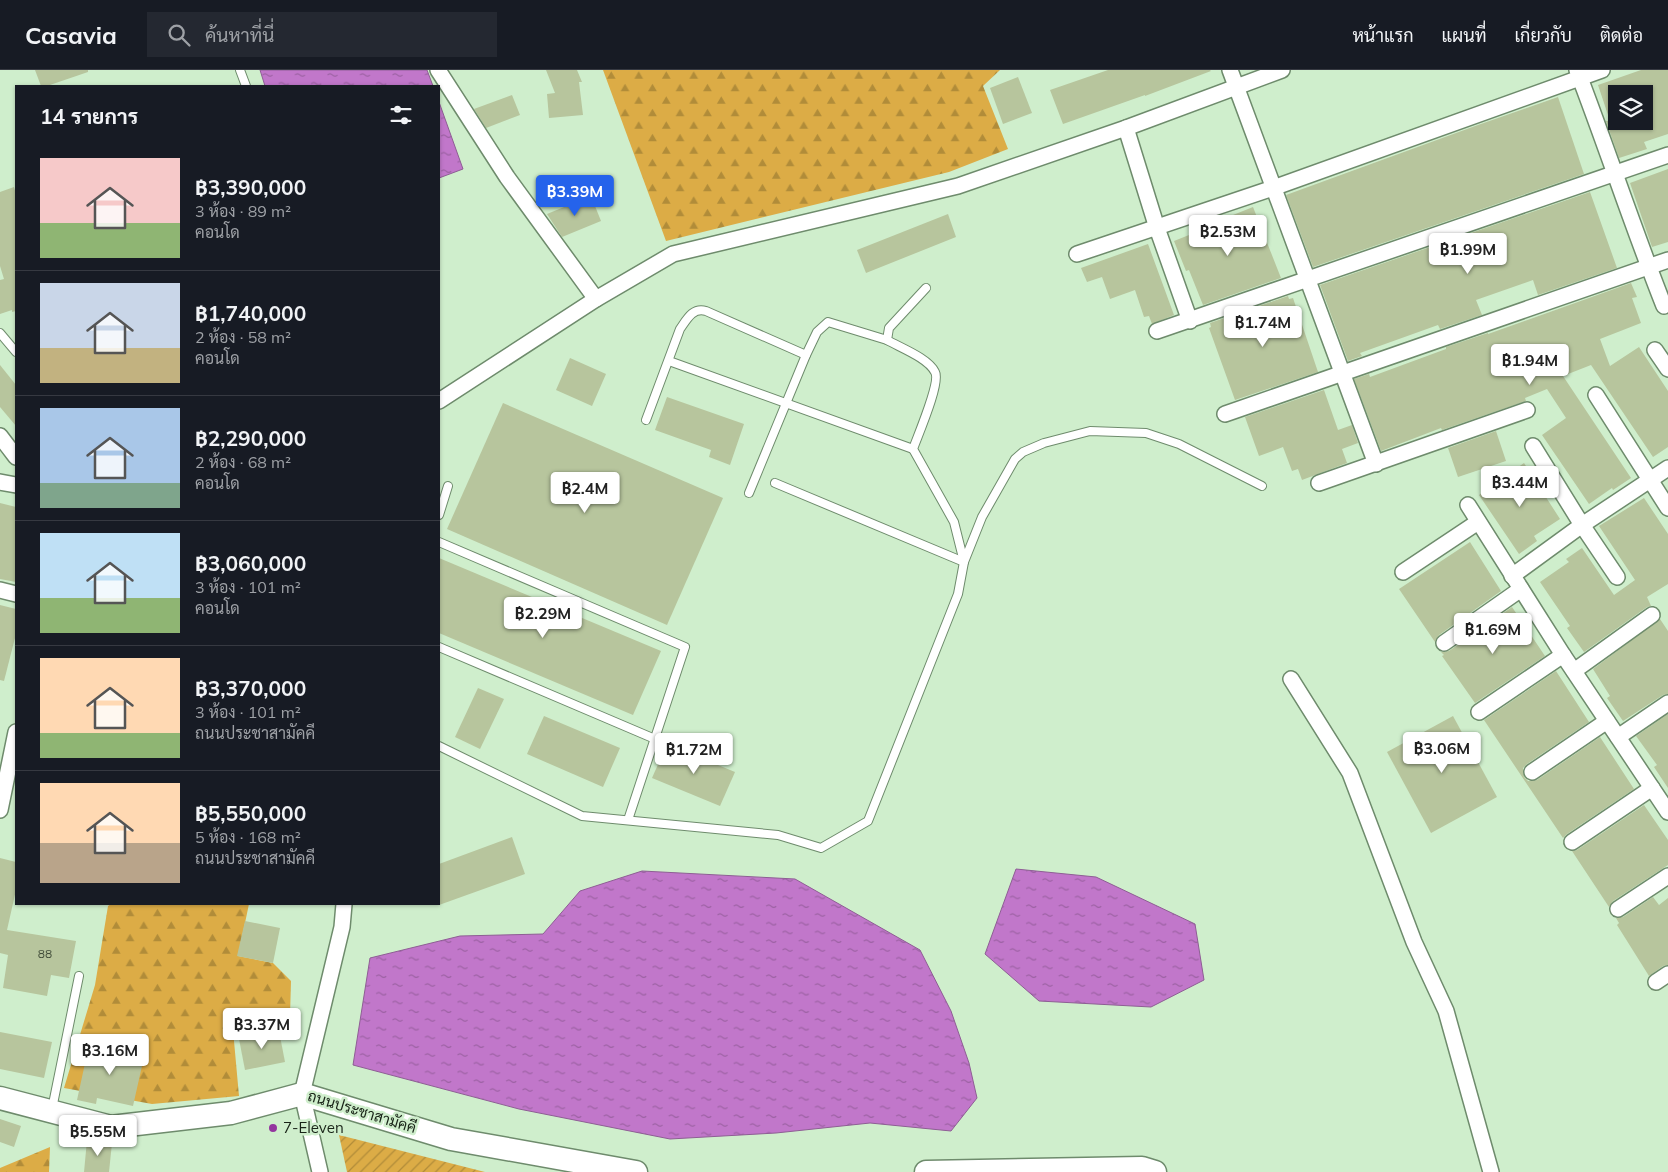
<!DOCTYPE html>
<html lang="th">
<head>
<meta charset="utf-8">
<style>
	:root { --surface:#171b24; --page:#242831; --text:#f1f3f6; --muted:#9ea1a6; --line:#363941; --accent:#2563eb }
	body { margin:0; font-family:Mulish,Sarabun,sans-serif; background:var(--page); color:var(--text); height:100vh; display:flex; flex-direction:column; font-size:19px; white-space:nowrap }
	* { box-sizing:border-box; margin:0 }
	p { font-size:16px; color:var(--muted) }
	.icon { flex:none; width:28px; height:28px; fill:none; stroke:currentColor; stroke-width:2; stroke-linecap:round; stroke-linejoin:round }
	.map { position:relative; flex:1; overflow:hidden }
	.panel { position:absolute; left:15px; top:15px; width:425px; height:820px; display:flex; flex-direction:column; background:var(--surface); border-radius:0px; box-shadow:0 1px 4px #0004 }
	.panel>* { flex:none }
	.tools { position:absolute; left:1608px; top:15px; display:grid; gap:10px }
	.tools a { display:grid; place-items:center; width:45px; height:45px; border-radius:0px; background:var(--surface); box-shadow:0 1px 4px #0004; font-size:25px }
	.price { position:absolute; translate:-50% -42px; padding:0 11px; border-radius:5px; background:#fff; color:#222; font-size:16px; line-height:32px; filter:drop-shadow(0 1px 2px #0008) }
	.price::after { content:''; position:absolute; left:50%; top:30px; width:15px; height:11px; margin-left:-8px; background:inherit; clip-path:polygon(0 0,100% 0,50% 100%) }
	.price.on { background:var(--accent); color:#fff }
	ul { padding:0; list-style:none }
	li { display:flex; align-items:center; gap:15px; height:125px; padding:0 25px }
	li+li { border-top:1px solid var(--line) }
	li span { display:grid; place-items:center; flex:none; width:140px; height:100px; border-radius:0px; color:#555 }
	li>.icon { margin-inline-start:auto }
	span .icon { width:60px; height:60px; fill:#fffc; stroke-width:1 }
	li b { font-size:21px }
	h2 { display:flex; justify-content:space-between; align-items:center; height:60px; padding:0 25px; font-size:21px }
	header { display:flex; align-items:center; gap:30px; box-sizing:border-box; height:70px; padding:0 25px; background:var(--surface); border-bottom:1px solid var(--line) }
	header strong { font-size:24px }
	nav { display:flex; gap:28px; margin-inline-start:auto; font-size:18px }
	.search { width:350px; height:45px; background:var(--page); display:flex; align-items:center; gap:12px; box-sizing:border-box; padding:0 18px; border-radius:0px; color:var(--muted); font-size:19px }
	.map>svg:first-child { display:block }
	.forest { fill:url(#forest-firs) }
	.garden { fill:url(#garden-furrows) }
	.water { fill:url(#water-ripples); stroke:#8e5e94 }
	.building { fill:#b7c59d; fill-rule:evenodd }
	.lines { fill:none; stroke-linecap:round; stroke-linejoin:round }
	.lane-casing { stroke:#6e8b6c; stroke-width:10 }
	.street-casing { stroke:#6e8b6c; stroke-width:18 }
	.secondary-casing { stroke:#6e8b6c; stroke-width:25 }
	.lane { stroke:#fff; stroke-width:8 }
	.street { stroke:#fff; stroke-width:15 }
	.secondary { stroke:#fff; stroke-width:22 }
	.poi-dot { fill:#93359e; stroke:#cfeecc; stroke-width:2 }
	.labels { text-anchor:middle; stroke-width:5; stroke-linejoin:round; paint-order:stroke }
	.number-label { font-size:12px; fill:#404c38 }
	.street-label { font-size:15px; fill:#182317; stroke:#cfeecc }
	.poi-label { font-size:15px; fill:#182317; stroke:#cfeecc; text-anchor:start }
</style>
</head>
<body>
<header>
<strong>Casavia</strong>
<div class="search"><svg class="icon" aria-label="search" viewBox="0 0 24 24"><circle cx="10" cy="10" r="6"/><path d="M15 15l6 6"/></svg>ค้นหาที่นี่</div>
<nav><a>หน้าแรก</a><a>แผนที่</a><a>เกี่ยวกับ</a><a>ติดต่อ</a></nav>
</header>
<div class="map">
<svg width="1668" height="1102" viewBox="0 0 1668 1102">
	<defs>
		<pattern id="forest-firs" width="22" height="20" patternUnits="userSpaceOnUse" patternTransform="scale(1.25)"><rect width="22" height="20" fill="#dcac46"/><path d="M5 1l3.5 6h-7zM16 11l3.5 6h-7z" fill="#b18c39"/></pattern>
		<pattern id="garden-furrows" width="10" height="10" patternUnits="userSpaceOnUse" patternTransform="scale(1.25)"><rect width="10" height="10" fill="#dcac46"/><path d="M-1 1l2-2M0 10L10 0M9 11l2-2" fill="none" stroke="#b18c39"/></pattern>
		<pattern id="water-ripples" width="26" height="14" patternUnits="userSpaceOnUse" patternTransform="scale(1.25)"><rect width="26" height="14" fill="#c177ca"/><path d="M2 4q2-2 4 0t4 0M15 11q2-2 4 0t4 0" fill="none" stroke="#9c61a3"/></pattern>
	</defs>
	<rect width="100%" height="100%" fill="#cfeecc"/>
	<g class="forest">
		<path d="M603,0H1000L983,16L1008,79L949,102L666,171Z"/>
		<path d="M111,834H249L238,886L273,893L291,911L290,946L233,960L239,1026L152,1034L64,1018L95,915L108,836Z"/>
		<path d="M50,1077L49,1102H0V1098Z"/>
	</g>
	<path class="garden" d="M339,1065L485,1102H347Z"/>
	<g class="water">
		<path d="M260,0H427L433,16H265Z"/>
		<path d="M439,32L463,99L439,108Z"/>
		<path d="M1016,799L1096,807L1195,854L1204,910L1151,937L1039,931L985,884Z"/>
		<path d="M642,801L795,809L920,880L951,941L969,993L977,1028L951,1061L870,1053L776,1063L670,1069L519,1039L353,995L370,888L460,866L543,864L580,821Z"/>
	</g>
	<g class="building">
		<path d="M35,0H88V2L47,16H41Z"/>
		<path d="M546,0H577L582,12H579L583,45L549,48L547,24L555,23Z"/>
		<path d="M1108,0H1210L1211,1L1145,26V25L1063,54L1050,20Z"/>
		<path d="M1641,0H1668V64L1644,72L1647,79L1619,88L1606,51H1610L1598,15ZM1616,24H1644V51H1616Z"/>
		<path d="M1018,7L1032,43L1003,54L990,18Z"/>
		<path d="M512,25L520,45L486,58L474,39Z"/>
		<path d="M1558,27L1584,104L1313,197L1286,125L1478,55Z"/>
		<path d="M1668,99V172L1652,177L1630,113Z"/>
		<path d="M14,117L16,124V241L12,242V240L0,244V210L4,209L0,196V122Z"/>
		<path d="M1590,122L1617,198L1538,225L1533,210L1476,230L1482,245L1440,259L1438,255L1360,283L1362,286L1348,291L1320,215Z"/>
		<path d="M591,126L601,151L562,167L547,144Z"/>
		<path d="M1253,137L1281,208L1203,235L1189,200L1186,201L1174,171L1199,161L1198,159Z"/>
		<path d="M948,144L956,167L866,203L857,180Z"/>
		<path d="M1148,174L1174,245L1152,254L1149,246L1144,247L1135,220L1110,229L1102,207L1087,212L1081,198Z"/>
		<path d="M1631,213L1637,227L1632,228L1641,253L1600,269L1610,296L1639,277L1668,321V377L1653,387L1591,295L1563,306L1631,408L1613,420L1612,418L1589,434L1542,365L1566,348L1547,319L1525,328L1526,331L1442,360L1441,358L1381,381L1354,309L1369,304L1370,307L1446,279V277L1488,263V264Z"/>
		<path d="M1288,226L1289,229L1293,228L1318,302L1235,330L1209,258L1211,257L1210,253Z"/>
		<path d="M570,288L606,304L592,336L556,320Z"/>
		<path d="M0,295L16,315V356L0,337Z"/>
		<path d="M1324,320L1338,360L1352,355L1358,373L1342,379L1347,393L1302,410L1298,399L1292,401L1283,377L1259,386L1245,347Z"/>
		<path d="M667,327L744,354L730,395L709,387L711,380L655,360Z"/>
		<path d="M503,333L723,428L667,555L447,459Z"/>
		<path d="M1496,361L1506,391L1458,407L1448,378Z"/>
		<path d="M1524,393L1560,449L1534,466L1537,471L1519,484L1479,425Z"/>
		<path d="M1644,428L1668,464V514L1647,527L1651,536L1647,537L1584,582L1567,558L1570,556L1540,512L1569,492L1566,489L1582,478L1614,525L1635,510L1599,456Z"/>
		<path d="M0,433L16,437V512L0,509Z"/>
		<path d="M1470,472L1501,521L1439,565L1435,572L1399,519Z"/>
		<path d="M439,488L661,581L633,645L439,563Z"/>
		<path d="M0,535L16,539V564L4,611L0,610Z"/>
		<path d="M1512,537L1545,586L1475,633L1442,586L1444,585L1441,582L1449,581Z"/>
		<path d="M1660,549L1668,561V624L1663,625L1623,651L1607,628L1610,626L1593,599Z"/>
		<path d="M1556,601L1589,652L1527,694L1523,698L1524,707L1528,711L1537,710L1600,667L1634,719L1567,764L1563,768L1484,650Z"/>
		<path d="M478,618L504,629L480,679L455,667Z"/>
		<path d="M1668,644V718L1654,697L1657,695L1636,666Z"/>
		<path d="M544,646L620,678L603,717L527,684Z"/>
		<path d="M1453,646L1497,727L1431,763L1387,682Z"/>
		<path d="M667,674L735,702L720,736L652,708Z"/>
		<path d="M1644,735L1668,770V795L1613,831L1609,837L1572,781L1577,780Z"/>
		<path d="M512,767L525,804L439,835V794Z"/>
		<path d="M0,788L16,792V820L7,860L76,871L69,908L51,905L47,926L3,918L8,885L0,883Z"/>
		<path d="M1653,827L1659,835L1668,828V895L1663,896L1649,906L1617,855L1619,853L1616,848L1623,847Z"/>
		<path d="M245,851L280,858L273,893L237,886Z"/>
		<path d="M279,961L285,992L245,1000L239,969Z"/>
		<path d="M0,962L52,972L44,1008L0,999Z"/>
		<path d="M89,975L144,987L133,1036L97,1028L96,1034L77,1030Z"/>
		<path d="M0,1049L21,1056L14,1077L0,1072Z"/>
		<path d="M87,1070L112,1073L109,1102H84Z"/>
	</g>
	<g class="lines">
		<defs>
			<g id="lane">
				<path d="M240,0L246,16"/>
				<path d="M0,263L16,282"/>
				<path d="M669,291L913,379"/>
				<path d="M646,350L680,259C687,249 693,237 706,241L806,285"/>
				<path d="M775,413L964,492L982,447L1015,389L1023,382L1044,373L1090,361L1146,363L1179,374L1262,416"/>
				<path d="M749,423L806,285L817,262L828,252L887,270"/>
				<path d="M439,445L448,416"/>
				<path d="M439,472L685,577L628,750"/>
				<path d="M439,577L655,669"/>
				<path d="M439,676L582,746L778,765L821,778L868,751L958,524L964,492L954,452L913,379C918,365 941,312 935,302C928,288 901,278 887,270L889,258L926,218"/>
				<path d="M52,1039L79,906"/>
			</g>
			<g id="street">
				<path d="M438,0L507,107L596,229"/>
				<path d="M1230,0L1376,394"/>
				<path d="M1577,0C1607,78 1633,158 1664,236"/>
				<path d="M1126,58L1157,158L1190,251"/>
				<path d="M1077,184L1273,118L1602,0"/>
				<path d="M1157,261L1668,85"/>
				<path d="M1655,280L1668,299"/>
				<path d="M1596,325L1668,438"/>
				<path d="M439,331L596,229L673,184L958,116L1126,58L1282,0"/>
				<path d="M1225,344L1668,190"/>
				<path d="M0,366L16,387"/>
				<path d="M1533,376L1582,455L1617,507"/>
				<path d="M0,412L16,415"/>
				<path d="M1319,413L1527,340"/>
				<path d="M1468,435L1563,585L1668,742"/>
				<path d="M1403,502L1478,452"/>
				<path d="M1512,506L1582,455L1668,398"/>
				<path d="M0,520L16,524"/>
				<path d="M1444,573L1521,519"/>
				<path d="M1574,601L1652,545"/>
				<path d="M1291,609L1350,703L1414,872L1446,941L1491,1102"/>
				<path d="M1479,642L1563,585"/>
				<path d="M1618,667L1668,633"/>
				<path d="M1532,702L1607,651"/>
				<path d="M0,740L16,662"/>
				<path d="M1572,772L1652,718"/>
				<path d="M1618,839L1668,806"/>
				<path d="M1656,912L1668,904"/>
				<path d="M320,1102L302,1024L342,857L344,834"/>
			</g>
			<g id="secondary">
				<path d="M0,1028L111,1057L231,1043L302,1024L451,1069L636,1102"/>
				<path d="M926,1102L1142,1098L1155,1102"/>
			</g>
		</defs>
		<use href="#lane" class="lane-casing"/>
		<use href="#street" class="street-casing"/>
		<use href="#secondary" class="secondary-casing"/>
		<use href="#lane" class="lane"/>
		<use href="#street" class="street"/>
		<use href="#secondary" class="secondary"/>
	</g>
	<circle class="poi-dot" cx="273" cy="1058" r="5"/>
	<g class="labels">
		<g class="number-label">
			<text x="45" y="888">88</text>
		</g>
		<g class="street-label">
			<text transform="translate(362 1042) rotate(17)" y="5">ถนนประชาสามัคคี</text>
		</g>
		<g class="poi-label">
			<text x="283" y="1063">7-Eleven</text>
		</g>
	</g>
</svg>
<div class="tools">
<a><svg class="icon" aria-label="layers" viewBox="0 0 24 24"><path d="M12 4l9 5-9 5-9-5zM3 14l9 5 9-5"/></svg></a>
</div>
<b class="price on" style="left:575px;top:147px">฿3.39M</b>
<b class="price" style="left:1228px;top:187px">฿2.53M</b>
<b class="price" style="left:1468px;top:205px">฿1.99M</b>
<b class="price" style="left:1263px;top:278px">฿1.74M</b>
<b class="price" style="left:1530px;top:316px">฿1.94M</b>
<b class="price" style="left:1520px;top:438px">฿3.44M</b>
<b class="price" style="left:585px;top:444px">฿2.4M</b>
<b class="price" style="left:543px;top:569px">฿2.29M</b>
<b class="price" style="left:1493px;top:585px">฿1.69M</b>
<b class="price" style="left:1442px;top:704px">฿3.06M</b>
<b class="price" style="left:694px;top:705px">฿1.72M</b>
<b class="price" style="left:262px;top:980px">฿3.37M</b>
<b class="price" style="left:110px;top:1006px">฿3.16M</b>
<b class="price" style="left:98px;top:1087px">฿5.55M</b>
<section class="panel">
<h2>14 รายการ<svg class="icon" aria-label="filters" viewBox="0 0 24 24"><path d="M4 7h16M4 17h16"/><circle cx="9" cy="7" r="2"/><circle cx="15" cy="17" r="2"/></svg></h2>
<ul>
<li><span style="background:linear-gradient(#f6c9c9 65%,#8fb573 0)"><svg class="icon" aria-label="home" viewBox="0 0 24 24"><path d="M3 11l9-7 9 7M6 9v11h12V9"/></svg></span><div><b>฿3,390,000</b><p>3 ห้อง · 89 m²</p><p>คอนโด</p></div></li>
<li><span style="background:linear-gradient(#c9d6e8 65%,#c2b280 0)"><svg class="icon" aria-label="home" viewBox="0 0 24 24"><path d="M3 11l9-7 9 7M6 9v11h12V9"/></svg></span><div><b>฿1,740,000</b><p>2 ห้อง · 58 m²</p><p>คอนโด</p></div></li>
<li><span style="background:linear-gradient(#a9c7e8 75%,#7fa58c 0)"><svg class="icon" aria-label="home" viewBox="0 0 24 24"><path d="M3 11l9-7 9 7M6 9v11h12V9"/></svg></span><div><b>฿2,290,000</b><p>2 ห้อง · 68 m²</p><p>คอนโด</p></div></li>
<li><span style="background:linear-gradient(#bfe0f5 65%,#8fb573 0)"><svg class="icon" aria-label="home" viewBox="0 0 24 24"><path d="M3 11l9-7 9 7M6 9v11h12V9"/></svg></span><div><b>฿3,060,000</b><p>3 ห้อง · 101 m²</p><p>คอนโด</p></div></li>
<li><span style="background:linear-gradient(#ffd9b3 75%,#8fb573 0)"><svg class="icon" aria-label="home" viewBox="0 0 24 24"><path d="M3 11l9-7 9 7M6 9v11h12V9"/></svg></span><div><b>฿3,370,000</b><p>3 ห้อง · 101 m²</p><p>ถนนประชาสามัคคี</p></div></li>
<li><span style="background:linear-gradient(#ffd9b3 60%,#b9a48a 0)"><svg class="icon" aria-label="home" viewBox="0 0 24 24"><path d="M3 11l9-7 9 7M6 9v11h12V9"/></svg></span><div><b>฿5,550,000</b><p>5 ห้อง · 168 m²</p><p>ถนนประชาสามัคคี</p></div></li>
</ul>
</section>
</div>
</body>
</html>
